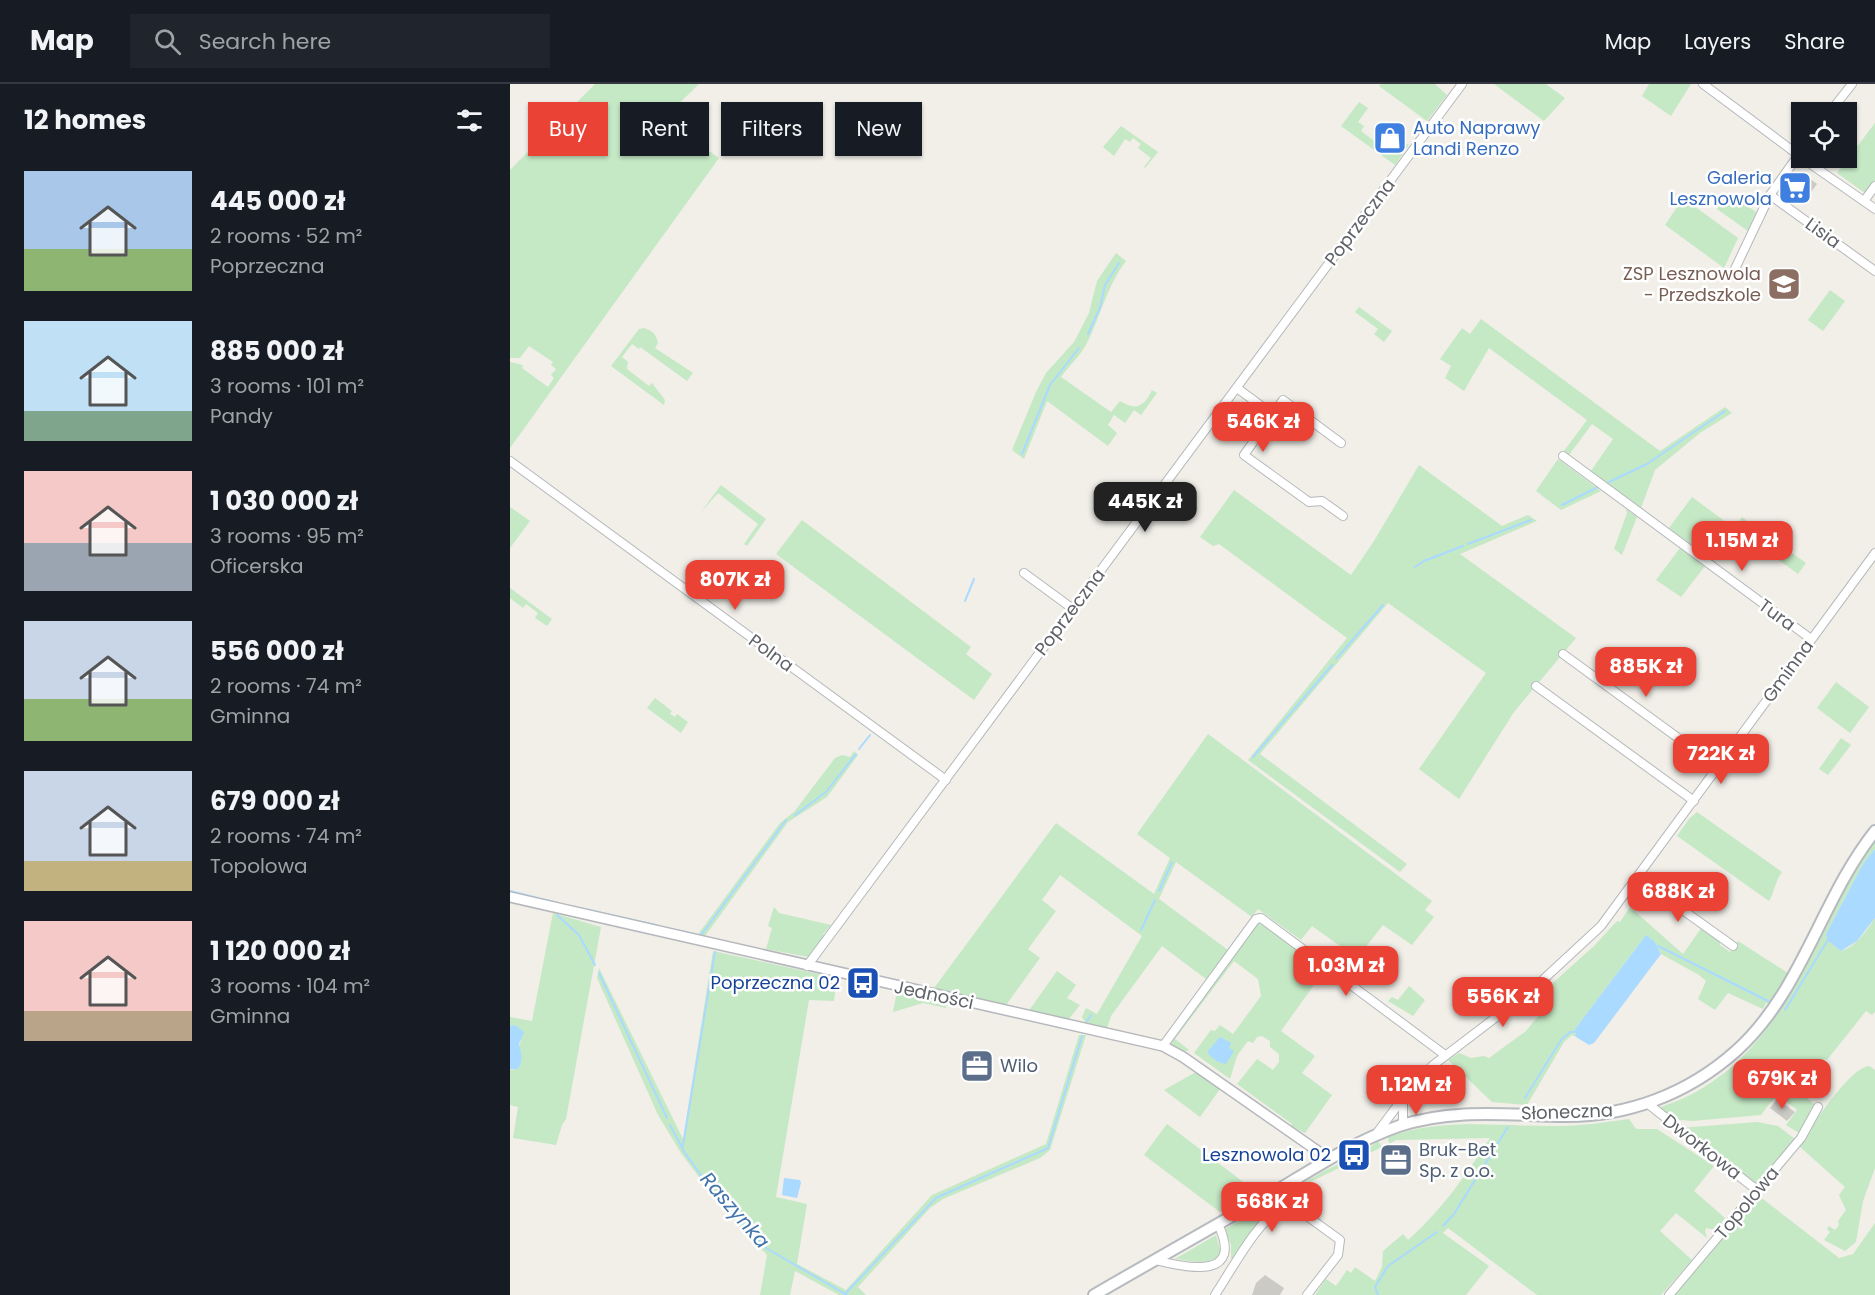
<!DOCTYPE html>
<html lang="en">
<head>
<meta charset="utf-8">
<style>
	:root { --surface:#171b24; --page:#20242c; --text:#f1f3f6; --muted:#9ea1a6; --line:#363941; --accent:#ea4335 }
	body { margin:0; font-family:Poppins,sans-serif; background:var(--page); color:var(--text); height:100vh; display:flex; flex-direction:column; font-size:22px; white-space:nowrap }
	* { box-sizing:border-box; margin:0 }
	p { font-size:20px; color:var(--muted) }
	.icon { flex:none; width:33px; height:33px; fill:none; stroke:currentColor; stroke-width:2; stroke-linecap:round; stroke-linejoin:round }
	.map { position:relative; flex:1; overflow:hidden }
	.side { display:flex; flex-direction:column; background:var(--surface); width:510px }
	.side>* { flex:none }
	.banner { position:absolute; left:18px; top:18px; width:570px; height:54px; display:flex; gap:12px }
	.fabs { position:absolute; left:1281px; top:18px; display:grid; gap:12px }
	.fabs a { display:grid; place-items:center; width:66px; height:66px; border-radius:0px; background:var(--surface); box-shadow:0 2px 4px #0004; font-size:30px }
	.price { position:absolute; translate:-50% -51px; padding:0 14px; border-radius:12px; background:var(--accent); color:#fff; font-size:20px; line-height:39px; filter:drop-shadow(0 2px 3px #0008) }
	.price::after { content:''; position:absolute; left:50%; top:36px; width:18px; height:14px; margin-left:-9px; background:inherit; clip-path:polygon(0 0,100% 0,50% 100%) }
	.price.active { background:#222; color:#fff }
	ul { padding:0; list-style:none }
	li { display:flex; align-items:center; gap:18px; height:150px; padding:0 24px }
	li span { display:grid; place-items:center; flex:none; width:168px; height:120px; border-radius:0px; color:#555 }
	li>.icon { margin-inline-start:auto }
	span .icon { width:72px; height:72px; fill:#fffc; stroke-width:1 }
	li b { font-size:26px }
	h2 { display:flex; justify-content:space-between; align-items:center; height:72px; padding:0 24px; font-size:26px }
	.chip { padding:0 21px; border-radius:0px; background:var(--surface); box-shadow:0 2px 4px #0004; font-size:21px; line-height:54px }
	.chip.active { background:var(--accent); color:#fff }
	header { display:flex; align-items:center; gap:36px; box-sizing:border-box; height:84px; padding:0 30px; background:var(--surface); border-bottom:2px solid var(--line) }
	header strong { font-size:28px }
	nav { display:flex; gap:33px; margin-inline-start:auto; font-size:21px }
	.search { width:420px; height:54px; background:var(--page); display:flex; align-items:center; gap:15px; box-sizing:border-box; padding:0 21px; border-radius:0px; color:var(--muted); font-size:22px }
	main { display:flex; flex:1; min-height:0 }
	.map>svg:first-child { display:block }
	.green { fill:#c5e8c5 }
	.water { fill:#aadaff }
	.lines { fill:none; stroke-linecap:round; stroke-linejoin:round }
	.stream { stroke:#aadaff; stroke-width:2 }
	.building { fill:#cccac5 }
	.minor-casing { stroke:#b5b8bc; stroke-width:10 }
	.tertiary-casing { stroke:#b5b8bc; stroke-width:12 }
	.secondary-casing { stroke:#b6babf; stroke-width:14 }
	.minor { stroke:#fff; stroke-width:8 }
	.tertiary { stroke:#fff; stroke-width:9 }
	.secondary { stroke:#fff; stroke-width:10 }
	.labels { text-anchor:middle; stroke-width:5; stroke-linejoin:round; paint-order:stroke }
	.shop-label { font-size:18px; fill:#366cbe; stroke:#fff; text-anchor:start }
	.street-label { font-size:18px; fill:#5f6368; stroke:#fff }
	.education-label { font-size:18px; fill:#785e54; stroke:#fff; text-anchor:end }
	.transit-label { font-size:18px; fill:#164399; stroke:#fff; text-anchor:end }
	.service-label { font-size:18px; fill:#4e5e75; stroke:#fff; text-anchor:start }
	.water-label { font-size:20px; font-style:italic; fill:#4174aa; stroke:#fff }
</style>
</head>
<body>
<header>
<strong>Map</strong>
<div class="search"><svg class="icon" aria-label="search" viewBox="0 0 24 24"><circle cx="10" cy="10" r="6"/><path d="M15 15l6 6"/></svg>Search here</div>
<nav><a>Map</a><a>Layers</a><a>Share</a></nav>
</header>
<main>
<section class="side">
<h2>12 homes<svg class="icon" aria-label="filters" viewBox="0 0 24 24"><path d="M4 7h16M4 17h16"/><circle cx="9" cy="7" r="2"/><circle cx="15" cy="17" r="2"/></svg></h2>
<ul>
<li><span style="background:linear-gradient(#a9c7e8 65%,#8fb573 0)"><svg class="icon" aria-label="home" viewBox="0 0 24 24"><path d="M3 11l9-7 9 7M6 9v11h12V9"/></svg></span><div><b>445 000 zł</b><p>2 rooms · 52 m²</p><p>Poprzeczna</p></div></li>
<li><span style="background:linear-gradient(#bfe0f5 75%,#7fa58c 0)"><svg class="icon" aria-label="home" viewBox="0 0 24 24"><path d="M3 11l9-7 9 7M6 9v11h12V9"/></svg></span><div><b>885 000 zł</b><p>3 rooms · 101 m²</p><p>Pandy</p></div></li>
<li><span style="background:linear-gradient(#f6c9c9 60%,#9aa5b1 0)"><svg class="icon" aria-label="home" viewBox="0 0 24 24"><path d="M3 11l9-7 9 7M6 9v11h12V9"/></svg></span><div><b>1 030 000 zł</b><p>3 rooms · 95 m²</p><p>Oficerska</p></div></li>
<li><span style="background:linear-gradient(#c9d6e8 65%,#8fb573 0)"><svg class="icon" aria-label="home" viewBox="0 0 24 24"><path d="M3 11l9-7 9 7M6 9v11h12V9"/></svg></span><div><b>556 000 zł</b><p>2 rooms · 74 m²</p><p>Gminna</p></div></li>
<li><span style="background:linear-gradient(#c9d6e8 75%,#c2b280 0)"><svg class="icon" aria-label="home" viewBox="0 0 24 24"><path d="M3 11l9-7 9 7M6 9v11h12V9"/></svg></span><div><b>679 000 zł</b><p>2 rooms · 74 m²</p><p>Topolowa</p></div></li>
<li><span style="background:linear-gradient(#f6c9c9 75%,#b9a48a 0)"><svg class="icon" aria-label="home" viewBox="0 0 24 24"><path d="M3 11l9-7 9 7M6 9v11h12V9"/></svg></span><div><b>1 120 000 zł</b><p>3 rooms · 104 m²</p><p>Gminna</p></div></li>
</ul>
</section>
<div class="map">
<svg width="1365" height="1211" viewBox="0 0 1365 1211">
	<rect width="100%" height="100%" fill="#f1efe8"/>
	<g class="green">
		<path d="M85,0H189L153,35L209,74L0,364V278L13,281L12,284L38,303L44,294L41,291L46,285L41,281L43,278L19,262L10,274H0V86Z"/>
		<path d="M871,0H925L937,11L917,37L869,2Z"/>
		<path d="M984,0H1036L1055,14L1034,37Z"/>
		<path d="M1139,0H1181L1161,32L1132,12Z"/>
		<path d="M849,18L858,24L848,38L854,42L851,47L867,59L870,54L881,61L887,53L899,61L885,81L831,42Z"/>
		<path d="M1365,39V97L1355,109L1327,89Z"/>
		<path d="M611,42L648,68L635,84L634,83L641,74L628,64L631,60L623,54L620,58L615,55L604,72L593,63Z"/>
		<path d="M1219,109L1246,128L1238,147L1207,125Z"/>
		<path d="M1173,114L1228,154L1214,184L1155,141Z"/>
		<path d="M606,169L616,177C597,202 591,231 577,259C571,271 559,282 551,293L601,328L610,317C626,327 634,323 642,306L647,309L631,331L624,326L615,339L604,331L598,341L607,349L598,362L537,317L514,375L502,366L526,308L536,289L564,258L579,229L587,197Z"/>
		<path d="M1320,206L1335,217L1313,247L1298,236Z"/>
		<path d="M849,223L882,247L874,258L864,250L868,245L845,228Z"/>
		<path d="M971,235L1150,367L1215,323L1222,329L1190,349L1145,386L1131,424L1081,387L1103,355L1082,340L1059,371L1054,367L1077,336L979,264L954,307L935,294L941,282L930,275L952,244L960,250Z"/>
		<path d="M134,244C143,247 146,250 148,259L145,264L183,289L177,297L130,263L129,265L122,260L112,273L118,278L117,285L139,302L142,299L155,316L154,321L101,282L129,245Z"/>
		<path d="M1048,375L1091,407L1051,426L1026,407Z"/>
		<path d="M909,381L992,442L1018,431L1027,437L950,470L1066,554L1004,628L949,715L909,685L976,589L878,519L750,670L897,780L890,788L738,676L837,554L709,460L703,462L690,453L724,406L841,491L864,457Z"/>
		<path d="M211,401L256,435L237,462L234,460L248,440L208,409L191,428Z"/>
		<path d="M1182,413L1224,444L1232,433L1296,479L1288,490L1225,444L1201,475L1159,444Z"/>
		<path d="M0,423L20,437L0,464Z"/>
		<path d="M1116,425L1127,433L1112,471L1104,465L1117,429Z"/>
		<path d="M292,436L461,563L456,570L482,590L464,616L266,470Z"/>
		<path d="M1170,464L1195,482L1171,513L1146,496Z"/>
		<path d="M0,504L42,535L37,542L25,534L28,529L16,520L13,524L0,514Z"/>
		<path d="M1326,598L1359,623L1340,649L1307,624Z"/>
		<path d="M145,614L162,627L160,630L165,633L167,630L178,638L171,649L137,624Z"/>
		<path d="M698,650L922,817L915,826L924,833L902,861L873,841L847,874L802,842L791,856L748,825L742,833L666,778L649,815L718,866L696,895L652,862L601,932L597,944L576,940L572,933L576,924L587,930L632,852L550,791L532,816L546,827L518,865L530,874L496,921L424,904L546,739L644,810L660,774L627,750Z"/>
		<path d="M1331,654L1341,661L1318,691L1309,685Z"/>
		<path d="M344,667L348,671L317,713L278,738L195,852L189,849L270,739L284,728L325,674L332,671L340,673Z"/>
		<path d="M1187,728L1272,788C1265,797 1265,807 1259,817L1167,752L1179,735Z"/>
		<path d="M1365,758V765L1353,780L1316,850L1317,856L1331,867C1346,863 1357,846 1365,834V928L1362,931L1356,927L1317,976L1315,975L1311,980L1313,983L1292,1010L1305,1021L1289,1049L1276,1041L1287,1026L1267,1010L1251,1031L1182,1037L1160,1035L1148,1024C1159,1020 1171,1016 1182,1010C1253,973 1286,901 1321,833C1334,807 1347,780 1365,758Z"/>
		<path d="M264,823L269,829L321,841L313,850L314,852L298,873L256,865L262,844L258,842Z"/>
		<path d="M1120,823L1173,870L1192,843L1210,857V861L1220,868L1228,857L1278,889L1259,920L1256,919L1253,925L1218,909L1205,926L1188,915L1196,897L1189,891L1151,870L1145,858L1132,856L1065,945L1066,953L1062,951L1054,958L1017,1021L982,1018L938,976L949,969L961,974L974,972L979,974L1016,947L1034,925L1036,921L1031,907L1033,902L1036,905L1084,862L1107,837L1110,838Z"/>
		<path d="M43,829L91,843L56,1035L52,1041L46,1061L3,1054L8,1023L0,1021V985L3,986L11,956L5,941L0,942V933L22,937Z"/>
		<path d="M751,838L824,890L823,892L814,887L771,947L805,972L792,989L822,1011L795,1049L781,1042L782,1040L727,1000L747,975L763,986L769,978V970L760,963V957L752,952L747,953L743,959L738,957L727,972L720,995L684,969L701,946L705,947L710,941L723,950L751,912L748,895L724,877L665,955L679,966L674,968L662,960L661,957L744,843Z"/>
		<path d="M203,867L327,894L324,917L299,916L266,1113L297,1120L287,1180L336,1206L422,1111L536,1060L569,951H576L540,1066L530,1074L433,1115L420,1124L348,1203L356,1211H329L285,1187L280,1211H250L257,1171L213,1125L171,1069L148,1031L87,894L89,884L173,1055Z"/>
		<path d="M547,887L566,901L557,914L570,921L558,936L518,928Z"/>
		<path d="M899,902L915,916L903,932L878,917L882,913L888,916Z"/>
		<path d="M387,907L436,919V924L413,919L383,928Z"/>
		<path d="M1359,982L1365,986V1084L1353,1117L1346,1158L1335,1167L1314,1156L1320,1148L1317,1145L1319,1142L1325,1146L1329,1141L1328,1137L1336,1126L1329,1111L1335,1103L1289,1062C1301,1044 1339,984 1359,982Z"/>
		<path d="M686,988L710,1005L690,1033L654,1006Z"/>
		<path d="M1119,1035L1126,1045H1147L1204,1082L1184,1107L1215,1134L1206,1146L1196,1144L1195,1147L1197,1154L1166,1129L1150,1147L1182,1176L1151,1211H1027L938,1144L933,1149L979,1182L956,1211H805L816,1195L826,1202L837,1186L841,1189L845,1183L865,1197L872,1183L873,1167L893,1150L898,1156C932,1126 956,1091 980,1054L886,1056L879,1060L878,1053C934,1033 992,1043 1050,1042C1073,1042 1096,1038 1119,1035Z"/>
		<path d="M1247,1038L1268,1042L1285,1055L1248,1103L1170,1044Z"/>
		<path d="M657,1040L745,1107L710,1128L634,1071Z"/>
		<path d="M868,1057L872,1063L794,1101L777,1114L774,1111L814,1087L854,1068Z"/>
		<path d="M1249,1112L1329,1174L1343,1170L1365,1139V1211H1163Z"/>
		<path d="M763,1118L723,1176L721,1174V1161L715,1145Z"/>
		<path d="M706,1151L711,1170C699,1182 682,1177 665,1175Z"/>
	</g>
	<g class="water">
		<path d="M1365,765V834L1347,857L1331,867L1317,856L1316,850L1353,780Z"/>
		<path d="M1136,851L1145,858L1151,870L1084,959L1079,961L1066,953L1065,945Z"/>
		<path d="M5,941L14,948L9,960C11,971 14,974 8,985H0V942Z"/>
		<path d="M710,953L721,959L719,964L724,967L716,980L708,978L699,971L698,967Z"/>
		<path d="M274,1094L290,1096L291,1099L287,1114L272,1111Z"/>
	</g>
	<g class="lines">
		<g class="stream">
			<path d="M578,250L590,224L595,201L609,179"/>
			<path d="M512,370L540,301L569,264"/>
			<path d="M1099,398L1137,380L1215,327"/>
			<path d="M1052,421L1088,403"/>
			<path d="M958,460L1021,436"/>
			<path d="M905,483L914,477L953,462"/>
			<path d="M455,517L464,495"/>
			<path d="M826,575L873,521"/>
			<path d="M349,665L360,651"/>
			<path d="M743,673L822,581"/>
			<path d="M285,731L316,708L346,670"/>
			<path d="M0,807L48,819"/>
			<path d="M649,807L662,778"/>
			<path d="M61,822L146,841"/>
			<path d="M47,831L69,851L85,881"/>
			<path d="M157,844L188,851L192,850L276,736"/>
			<path d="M631,846L645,816"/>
			<path d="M1148,862L1260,918"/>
			<path d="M89,889L157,1034"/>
			<path d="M1275,926L1319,854"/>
			<path d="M577,937L581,931"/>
			<path d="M1015,1014L1051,956L1060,948H1065"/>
			<path d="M160,1041L175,1069L203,1108L256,1164L337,1211"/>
			<path d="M173,1061L205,868"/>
			<path d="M933,1142L944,1130L998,1043"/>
			<path d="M335,1210L426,1114L538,1064L572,952"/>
			<path d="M868,1211L865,1203L878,1182L927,1148"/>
		</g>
	</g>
	<g class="building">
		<path d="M1291,88L1307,100L1301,108L1293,102L1281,117L1272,111Z"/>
		<path d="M870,870L880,877L867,896L856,888Z"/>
		<path d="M1267,1015L1285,1028L1277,1037L1260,1024Z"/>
		<path d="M755,1191L774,1204L770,1211H742L746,1199Z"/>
	</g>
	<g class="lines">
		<defs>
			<g id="minor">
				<path d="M1193,0L1291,73"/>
				<path d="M1320,28L1342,0"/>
				<path d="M1292,74L1365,125"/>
				<path d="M1260,111L1365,187"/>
				<path d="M1354,117L1365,102"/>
				<path d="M1224,187L1260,111L1292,66"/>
				<path d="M727,304L762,330"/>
				<path d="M831,359L773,316L734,371L799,418L812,417L833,432"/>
				<path d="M1053,372L1301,555"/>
				<path d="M0,377L436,696"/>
				<path d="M514,489L563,525"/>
				<path d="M1053,570L1208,683"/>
				<path d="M1026,602L1184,717"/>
				<path d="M1128,794L1223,862"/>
				<path d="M297,882L952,0"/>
				<path d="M653,962L746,835L751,834L935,971"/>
				<path d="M1137,1019L1248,1107"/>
				<path d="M890,1042L893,1037V1014"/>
				<path d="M867,1049L893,1014L922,982L1023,905L1091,842L1365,469"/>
				<path d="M764,1108L830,1156L828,1171L797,1211"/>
				<path d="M645,1176C680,1185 734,1195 708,1140"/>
				<path d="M705,1211C726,1179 745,1140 777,1118"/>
				<path d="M1159,1211L1291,1054L1308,1023"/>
			</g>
			<path id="tertiary" d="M0,813L653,962L673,973L819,1075"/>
			<path id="secondary" d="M584,1211C643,1177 702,1143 761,1110C803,1085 843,1058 889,1042C943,1024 998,1031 1053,1032C1117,1033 1178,1010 1226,967C1292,908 1311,815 1365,747"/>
		</defs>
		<use href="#minor" class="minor-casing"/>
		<use href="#tertiary" class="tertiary-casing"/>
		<use href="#secondary" class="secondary-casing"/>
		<use href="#minor" class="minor"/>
		<use href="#tertiary" class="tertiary"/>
		<use href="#secondary" class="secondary"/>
	</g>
	<defs>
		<symbol id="shop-square" viewBox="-11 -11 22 22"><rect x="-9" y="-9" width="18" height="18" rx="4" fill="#3f7fe0" stroke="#fff"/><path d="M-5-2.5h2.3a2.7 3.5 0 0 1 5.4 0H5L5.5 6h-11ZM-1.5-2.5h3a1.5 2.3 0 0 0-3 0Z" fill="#fff"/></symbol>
		<symbol id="supermarket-square" viewBox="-11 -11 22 22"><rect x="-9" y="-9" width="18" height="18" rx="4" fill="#3f7fe0" stroke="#fff"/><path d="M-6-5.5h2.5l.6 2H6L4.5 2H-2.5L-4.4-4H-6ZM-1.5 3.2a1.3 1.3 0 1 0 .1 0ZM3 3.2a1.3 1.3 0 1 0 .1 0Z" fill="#fff"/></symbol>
		<symbol id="school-square" viewBox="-11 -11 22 22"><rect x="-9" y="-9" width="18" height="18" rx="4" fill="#8d6e63" stroke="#fff"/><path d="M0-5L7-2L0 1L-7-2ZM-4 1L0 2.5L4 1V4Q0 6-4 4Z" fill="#fff"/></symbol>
		<symbol id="bus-square" viewBox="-11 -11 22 22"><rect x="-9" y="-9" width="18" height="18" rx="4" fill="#1a4fb4" stroke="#fff"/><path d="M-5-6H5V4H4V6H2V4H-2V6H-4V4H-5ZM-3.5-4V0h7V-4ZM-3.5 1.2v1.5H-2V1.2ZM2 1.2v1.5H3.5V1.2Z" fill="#fff"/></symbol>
		<symbol id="office-square" viewBox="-11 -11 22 22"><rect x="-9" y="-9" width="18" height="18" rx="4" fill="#5c6f8a" stroke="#fff"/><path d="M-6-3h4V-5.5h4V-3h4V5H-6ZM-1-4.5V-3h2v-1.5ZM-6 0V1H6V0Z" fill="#fff"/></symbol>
	</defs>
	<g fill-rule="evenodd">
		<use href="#shop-square" x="861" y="35" width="38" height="38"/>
		<use href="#supermarket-square" x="1266" y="85" width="38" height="38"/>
		<use href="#school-square" x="1255" y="181" width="38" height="38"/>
		<use href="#bus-square" x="334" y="880" width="38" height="38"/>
		<use href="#office-square" x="448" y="963" width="38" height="38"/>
		<use href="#bus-square" x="825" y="1052" width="38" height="38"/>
		<use href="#office-square" x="867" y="1057" width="38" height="38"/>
	</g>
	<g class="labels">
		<g class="shop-label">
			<text x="903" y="50">Auto Naprawy<tspan x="903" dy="21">Landi Renzo</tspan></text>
			<text x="1262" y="100" text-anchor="end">Galeria<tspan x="1262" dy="21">Lesznowola</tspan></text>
		</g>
		<g class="street-label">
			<text transform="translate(850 138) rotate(-53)" y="6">Poprzeczna</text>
			<text transform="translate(1313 149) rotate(36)" y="6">Lisia</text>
			<text transform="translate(560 528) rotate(-53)" y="6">Poprzeczna</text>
			<text transform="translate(1267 531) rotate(36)" y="6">Tura</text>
			<text transform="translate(261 569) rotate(36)" y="6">Polna</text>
			<text transform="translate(1278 587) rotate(-54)" y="6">Gminna</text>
			<text transform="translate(424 911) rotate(12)" y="6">Jedności</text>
			<text transform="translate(1057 1028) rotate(-2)" y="6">Słoneczna</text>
			<text transform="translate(1192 1063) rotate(38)" y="6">Dworkowa</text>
			<text transform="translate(1237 1119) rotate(-50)" y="6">Topolowa</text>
		</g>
		<g class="education-label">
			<text x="1251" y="196">ZSP Lesznowola<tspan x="1251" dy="21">- Przedszkole</tspan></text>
		</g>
		<g class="transit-label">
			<text x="330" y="905">Poprzeczna 02</text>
			<text x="821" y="1077">Lesznowola 02</text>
		</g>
		<g class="service-label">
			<text x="490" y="988">Wilo</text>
			<text x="909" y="1072">Bruk-Bet<tspan x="909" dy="21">Sp. z o.o.</tspan></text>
		</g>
		<g class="water-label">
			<text transform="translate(225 1126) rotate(49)" y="7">Raszynka</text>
		</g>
	</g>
</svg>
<div class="fabs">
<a><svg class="icon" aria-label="locate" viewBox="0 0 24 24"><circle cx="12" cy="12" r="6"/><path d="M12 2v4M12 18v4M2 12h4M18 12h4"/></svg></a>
</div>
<b class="price" style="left:753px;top:369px">546K zł</b>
<b class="price active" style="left:635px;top:449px">445K zł</b>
<b class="price" style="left:1232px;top:488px">1.15M zł</b>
<b class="price" style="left:225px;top:527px">807K zł</b>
<b class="price" style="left:1136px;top:614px">885K zł</b>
<b class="price" style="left:1211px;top:701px">722K zł</b>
<b class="price" style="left:1168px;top:839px">688K zł</b>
<b class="price" style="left:836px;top:913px">1.03M zł</b>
<b class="price" style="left:993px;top:944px">556K zł</b>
<b class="price" style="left:1272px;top:1026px">679K zł</b>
<b class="price" style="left:906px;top:1032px">1.12M zł</b>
<b class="price" style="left:762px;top:1149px">568K zł</b>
<div class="banner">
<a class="chip active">Buy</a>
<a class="chip">Rent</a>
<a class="chip">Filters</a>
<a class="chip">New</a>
</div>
</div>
</main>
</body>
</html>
